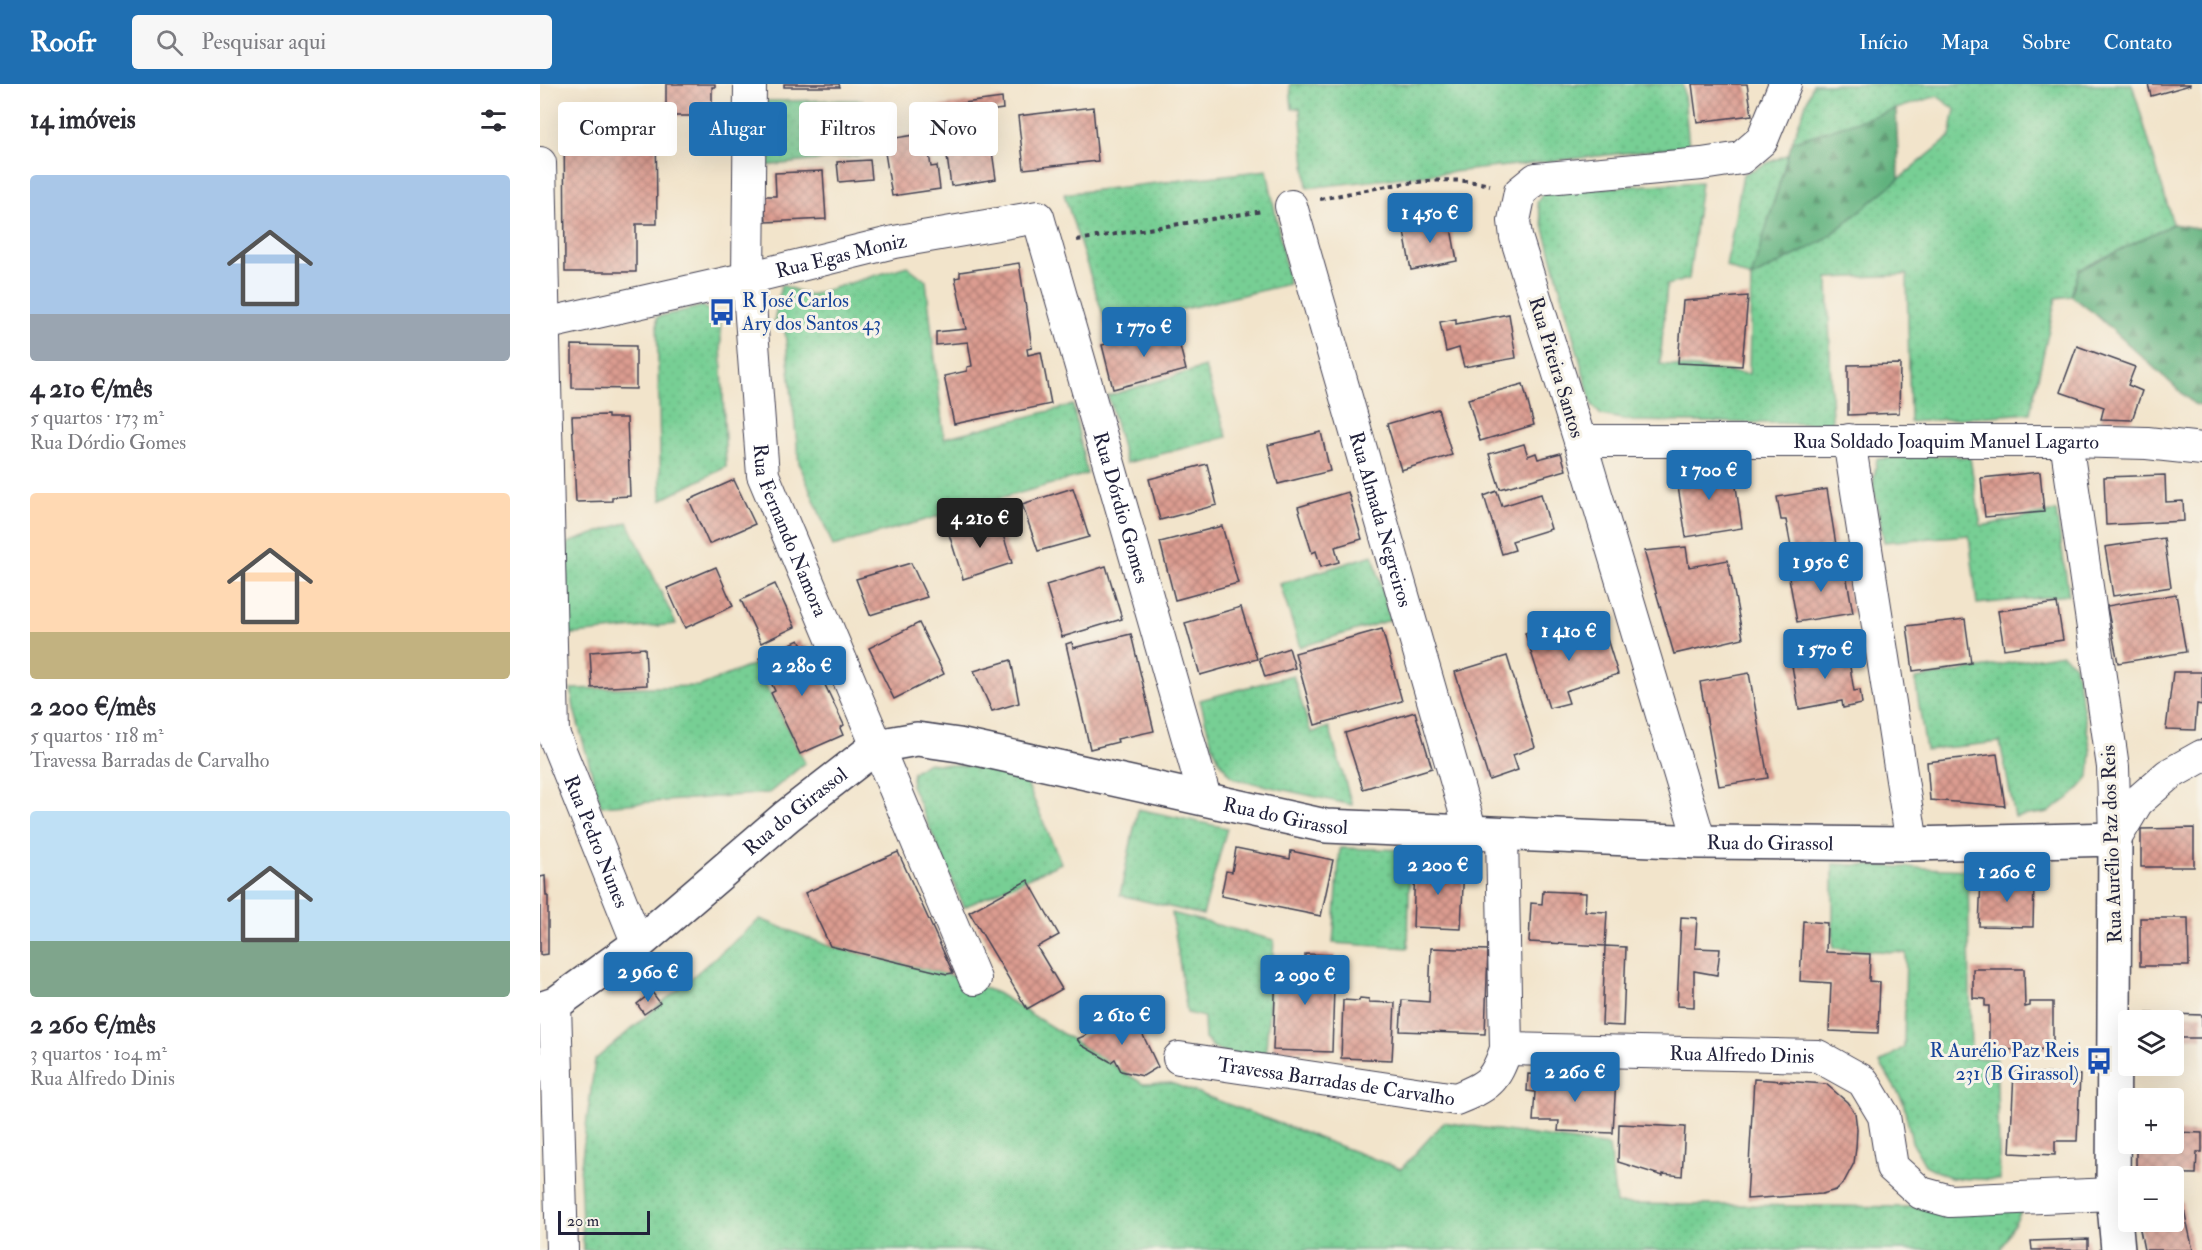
<!DOCTYPE html>
<html lang="pt">
<head>
<meta charset="utf-8">
<style>
	:root { --surface:#fff; --page:#f7f7f7; --text:#2b2b33; --muted:#7c7c81; --accent:#1f6fb2 }
	body { margin:0; font-family:"IM FELL Double Pica",serif; background:var(--page); color:var(--text); height:100vh; display:flex; flex-direction:column; font-size:22px; white-space:nowrap }
	* { box-sizing:border-box; margin:0 }
	p { font-size:20px; color:var(--muted) }
	.icon { flex:none; width:33px; height:33px; fill:none; stroke:currentColor; stroke-width:2; stroke-linecap:round; stroke-linejoin:round }
	.map { position:relative; flex:1; overflow:hidden }
	.sheet { display:flex; flex-direction:column; background:var(--surface); width:540px }
	.sheet>* { flex:none }
	.guide { position:absolute; left:18px; top:18px; width:570px; height:54px; display:flex; gap:12px }
	.tools { position:absolute; left:1578px; top:926px; display:grid; gap:12px }
	.tools a { display:grid; place-items:center; width:66px; height:66px; border-radius:6px; background:var(--surface); box-shadow:0 6px 24px #0002; font-size:30px }
	.scale { position:absolute; left:18px; bottom:15px; width:92px; box-sizing:border-box; padding-left:6px; border:3px solid #22223b; border-top:0; font-size:16px; line-height:21px; white-space:nowrap; color:#22223b; -webkit-text-stroke:4px #f7f3e8; paint-order:stroke }
	.price { position:absolute; translate:-50% -51px; padding:0 14px; border-radius:6px; background:var(--accent); color:#fff; font-size:20px; line-height:39px; filter:drop-shadow(0 2px 3px #0008) }
	.price::after { content:''; position:absolute; left:50%; top:36px; width:18px; height:14px; margin-left:-9px; background:inherit; clip-path:polygon(0 0,100% 0,50% 100%) }
	.price.active { background:#222; color:#fff }
	ul { padding:0; list-style:none }
	li { display:grid; align-content:center; gap:12px; height:318px; padding:0 30px }
	li span { display:grid; place-items:center; height:186px; border-radius:6px; color:#555 }
	li>.icon { margin-inline-start:auto }
	span .icon { width:108px; height:108px; fill:#fffc; stroke-width:1 }
	li b { font-size:26px }
	h2 { display:flex; justify-content:space-between; align-items:center; height:72px; padding:0 30px; font-size:26px }
	.tag { padding:0 21px; border-radius:6px; background:var(--surface); box-shadow:0 6px 24px #0002; font-size:21px; line-height:54px }
	.tag.active { background:var(--accent); color:#fff }
	header { display:flex; align-items:center; gap:36px; box-sizing:border-box; height:84px; padding:0 30px; background:var(--accent); color:#fff }
	header strong { font-size:28px }
	nav { display:flex; gap:33px; margin-inline-start:auto; font-size:21px }
	.search { width:420px; height:54px; background:var(--page); display:flex; align-items:center; gap:15px; box-sizing:border-box; padding:0 21px; border-radius:6px; color:var(--muted); font-size:22px }
	main { display:flex; flex:1; min-height:0 }
	.map>svg:first-child { display:block }
	.green { fill:url(#green-dots); stroke:#4c7868; stroke-width:1.5 }
	.forest { fill:url(#forest-firs); stroke:#426a5c; stroke-width:1.5 }
	.building { fill:url(#building-cross-hatch) }
	.lines { fill:none; stroke-linecap:round; stroke-linejoin:round }
	.street-casing { stroke:#413f51; stroke-width:34 }
	.secondary-casing { stroke:#413f51; stroke-width:36 }
	.path { stroke:#413f51; stroke-width:4; stroke-dasharray:4.5 4.5; stroke-linecap:butt }
	.street { stroke:#fff; stroke-width:32 }
	.secondary { stroke:#fff; stroke-width:33 }
	.labels { text-anchor:middle; stroke-width:6; stroke-linejoin:round; paint-order:stroke }
	.street-label { font-size:20px; fill:#22223b; stroke:#f7f3e8 }
	.transit-label { font-size:20px; fill:#164399; stroke:#f7f3e8; text-anchor:start }
</style>
</head>
<body>
<header>
<strong>Roofr</strong>
<div class="search"><svg class="icon" aria-label="search" viewBox="0 0 24 24"><circle cx="10" cy="10" r="6"/><path d="M15 15l6 6"/></svg>Pesquisar aqui</div>
<nav><a>Início</a><a>Mapa</a><a>Sobre</a><a>Contato</a></nav>
</header>
<main>
<section class="sheet">
<h2>14 imóveis<svg class="icon" aria-label="filters" viewBox="0 0 24 24"><path d="M4 7h16M4 17h16"/><circle cx="9" cy="7" r="2"/><circle cx="15" cy="17" r="2"/></svg></h2>
<ul>
<li><span style="background:linear-gradient(#a9c7e8 75%,#9aa5b1 0)"><svg class="icon" aria-label="home" viewBox="0 0 24 24"><path d="M3 11l9-7 9 7M6 9v11h12V9"/></svg></span><div><b>4 210 €/mês</b><p>5 quartos · 173 m²</p><p>Rua Dórdio Gomes</p></div></li>
<li><span style="background:linear-gradient(#ffd9b3 75%,#c2b280 0)"><svg class="icon" aria-label="home" viewBox="0 0 24 24"><path d="M3 11l9-7 9 7M6 9v11h12V9"/></svg></span><div><b>2 200 €/mês</b><p>5 quartos · 118 m²</p><p>Travessa Barradas de Carvalho</p></div></li>
<li><span style="background:linear-gradient(#bfe0f5 70%,#7fa58c 0)"><svg class="icon" aria-label="home" viewBox="0 0 24 24"><path d="M3 11l9-7 9 7M6 9v11h12V9"/></svg></span><div><b>2 260 €/mês</b><p>3 quartos · 104 m²</p><p>Rua Alfredo Dinis</p></div></li>
</ul>
</section>
<div class="map">
<svg width="1662" height="1166" viewBox="0 0 1662 1166">
	<defs>
		<pattern id="green-dots" width="8" height="8" patternUnits="userSpaceOnUse" patternTransform="scale(1.5)"><rect width="8" height="8" fill="#77cf94"/><path d="M2 2h.1M6 6h.1" fill="none" stroke="#67b180" stroke-width="1.8" stroke-linecap="round"/></pattern>
		<pattern id="forest-firs" width="22" height="20" patternUnits="userSpaceOnUse" patternTransform="scale(1.5)"><rect width="22" height="20" fill="#61b27e"/><path d="M5 1l3.5 6h-7zM16 11l3.5 6h-7z" fill="#509068"/></pattern>
		<pattern id="building-cross-hatch" width="8" height="8" patternUnits="userSpaceOnUse" patternTransform="scale(1.5)"><rect width="8" height="8" fill="#dc9c90"/><path d="M0 0l8 8M0 8l8-8" fill="none" stroke="#b27f77"/></pattern>
	</defs>
	<rect width="100%" height="100%" fill="#f7f3e8"/>
	<filter id="ink" filterUnits="userSpaceOnUse"><feTurbulence type="fractalNoise" baseFrequency=".0167" numOctaves="2"/><feDisplacementMap in="SourceGraphic" scale="12" xChannelSelector="R" yChannelSelector="G"/><feConvolveMatrix kernelMatrix="1 2 1 2 8 2 1 2 1" color-interpolation-filters="sRGB"/></filter>
	<filter id="wash" filterUnits="userSpaceOnUse"><feTurbulence type="fractalNoise" baseFrequency=".008" numOctaves="4" result="noise"/><feDisplacementMap in="SourceGraphic" scale="24" xChannelSelector="R" yChannelSelector="G"/><feGaussianBlur stdDeviation="1.35" result="paint"/><feColorMatrix in="noise" values="0 0 0 0 0 0 0 0 0 0 0 0 0 0 0 0 0 1.4 0 .05"/><feComposite in="paint" operator="in"/></filter>
	<g filter="url(#wash)">
		<rect width="100%" height="100%" fill="#f2e4cb"/>
		<g class="green">
			<path d="M750,0H1143L1149,62L767,104L760,24L752,25Z"/>
			<path d="M1273,0H1592L1633,140L1539,186L1531,212L1516,214L1490,329L1370,338L1367,191L1288,194L1292,340L1093,337L1061,331L1052,321L997,119L1004,107L1161,98L1149,195L1127,201L1120,280L1209,290L1211,194L1186,182L1203,90L1248,70L1212,193L1283,157L1410,53L1415,25L1397,12L1252,58Z"/>
			<path d="M322,16L324,71L225,82L223,17Z"/>
			<path d="M727,86L749,200L567,243L524,110Z"/>
			<path d="M367,182L386,197L404,354L533,321L547,390L293,462L259,379L245,247L234,238L241,201L270,211Z"/>
			<path d="M163,222L180,234L186,383L121,416L117,233Z"/>
			<path d="M665,283L687,353L586,379L568,312Z"/>
			<path d="M1410,371L1430,374L1441,442L1516,427L1529,511L1437,520L1429,451L1344,458L1333,401L1337,375Z"/>
			<path d="M88,438L136,540L25,551L28,459Z"/>
			<path d="M833,471L850,536L760,563L740,500Z"/>
			<path d="M1522,570L1535,581L1551,667L1549,693L1533,711L1509,728L1475,733L1460,658L1386,666L1375,595Z"/>
			<path d="M215,580L265,679L229,709L61,722L34,625L31,605L160,602Z"/>
			<path d="M753,591L771,649L789,643L812,721L695,695C672,676 668,645 660,616Z"/>
			<path d="M386,679L481,686L521,779L424,823L371,701L373,688Z"/>
			<path d="M598,725L687,744L663,831L580,811Z"/>
			<path d="M800,764L870,766L868,864L793,859Z"/>
			<path d="M1293,780L1428,786L1431,973L1456,975L1460,1096L1410,1094L1385,1081L1372,1058L1363,1017L1340,979L1364,963L1366,869L1293,864Z"/>
			<path d="M632,829L734,856L725,979L675,965L665,955L664,933L647,929Z"/>
			<path d="M220,835L289,862L407,890L457,909L603,1000L631,999L861,1085L904,1038L1069,1062L1076,1120L1483,1124L1460,1166H43L40,1088L55,976Z"/>
		</g>
		<g class="forest">
			<path d="M1356,25L1359,95L1283,157L1211,194L1252,58Z"/>
			<path d="M1633,140L1662,145V322L1654,320L1555,230L1531,212L1539,186Z"/>
		</g>
		<g id="blocks">
			<g class="building">
				<path d="M126,0H175V3H172V32H126Z"/>
				<path d="M244,0H299L300,3H244Z"/>
				<path d="M1152,0H1207L1212,31L1157,38Z"/>
				<path d="M1608,0H1650V1L1611,12Z"/>
				<path d="M462,14L463,25L410,32L411,43L396,45L393,23Z"/>
				<path d="M116,23L117,140H96V188H25L24,24Z"/>
				<path d="M553,23L558,77L484,85L478,32Z"/>
				<path d="M448,39L456,95L411,102L404,50L424,47L423,43Z"/>
				<path d="M386,49L391,83L397,82L400,105L352,112L343,56Z"/>
				<path d="M330,76L332,95L299,98L297,78Z"/>
				<path d="M283,87L286,135L226,138L224,112H236L235,89Z"/>
				<path d="M909,133L917,177L871,186L863,142Z"/>
				<path d="M479,179L492,264L487,265L488,271L501,268L511,320L414,340L404,292L427,287V283L432,282L428,258L396,261V248L426,245L415,194L420,193V188Z"/>
				<path d="M1208,212L1202,282L1138,279L1143,217Z"/>
				<path d="M969,230L976,274L924,283L919,264L906,268L900,238L916,235V240Z"/>
				<path d="M635,242L646,286L573,305L562,261Z"/>
				<path d="M32,261L96,262V305L32,304Z"/>
				<path d="M1537,262L1595,283L1588,301L1602,307L1592,336L1561,335L1564,323L1520,308Z"/>
				<path d="M1360,280L1359,329L1308,331V281Z"/>
				<path d="M983,300L994,341L940,357L928,315Z"/>
				<path d="M898,325L912,371L861,386L847,340Z"/>
				<path d="M68,331V334H87L90,412L72,413V417L36,418L32,332Z"/>
				<path d="M781,348L790,387L738,400L728,361Z"/>
				<path d="M984,360L988,372L996,369L998,375L1021,369L1026,386L960,405L949,370Z"/>
				<path d="M667,380L677,421L620,436L609,395Z"/>
				<path d="M1193,382L1202,444L1146,453L1136,390Z"/>
				<path d="M1500,388L1504,428L1445,433L1441,394Z"/>
				<path d="M1625,391L1626,418L1643,417L1644,437L1566,441L1564,393Z"/>
				<path d="M194,396L215,440L169,460L149,416Z"/>
				<path d="M533,404L549,453L498,467L482,420Z"/>
				<path d="M1287,405L1296,461L1252,468L1246,436H1241L1237,413Z"/>
				<path d="M957,407L962,422L1001,410L1011,445L972,457L975,466L962,470L944,412Z"/>
				<path d="M808,408L822,455L795,463L799,478L781,483L776,467L772,469L758,423Z"/>
				<path d="M458,435L472,479L423,495L409,450Z"/>
				<path d="M682,442L698,499L635,516L620,458Z"/>
				<path d="M1624,454L1631,503L1573,512L1565,463Z"/>
				<path d="M1146,463L1149,483L1188,476L1203,554L1134,570L1104,467Z"/>
				<path d="M371,479L387,513L330,531L316,495Z"/>
				<path d="M1304,479L1313,529L1257,538L1248,488Z"/>
				<path d="M566,482L582,535L522,553L506,501Z"/>
				<path d="M176,483L193,522L145,544L127,504Z"/>
				<path d="M235,500L255,543L221,559L201,516Z"/>
				<path d="M1636,510L1646,568L1578,579L1567,522Z"/>
				<path d="M1517,519L1523,556L1464,565L1458,527Z"/>
				<path d="M701,523L717,575L660,591L645,539Z"/>
				<path d="M1425,535L1431,579L1373,587L1367,542Z"/>
				<path d="M379,539L404,590L354,615L329,564Z"/>
				<path d="M1014,540L1020,559L1064,545L1078,590L1025,607L1029,619L1009,624L985,549Z"/>
				<path d="M842,545L862,617L775,641L755,569Z"/>
				<path d="M591,550L614,647L577,655L578,658L550,665L526,560L532,558L533,564Z"/>
				<path d="M259,556L263,563L266,561L304,641L300,644L303,651L260,670L231,609L235,607L219,574Z"/>
				<path d="M105,564L107,601L52,604L50,568Z"/>
				<path d="M749,564L755,584L725,593L719,574Z"/>
				<path d="M1307,565L1314,607L1320,606L1322,620L1303,624L1302,617L1259,625L1251,575Z"/>
				<path d="M967,572L995,663L973,671L978,686L949,696L915,588Z"/>
				<path d="M471,576L479,619L452,627L434,587Z"/>
				<path d="M1633,588H1662V621L1657,620L1655,646L1626,645Z"/>
				<path d="M1209,589L1228,694L1179,702L1160,598Z"/>
				<path d="M875,628L892,684L823,705L805,649Z"/>
				<path d="M1457,670L1465,722L1390,716L1387,678Z"/>
				<path d="M1654,744V783H1601V745Z"/>
				<path d="M696,764L750,775L751,767L793,776L781,832L681,812L686,787L692,788Z"/>
				<path d="M358,768L413,889L407,890L290,862L265,809Z"/>
				<path d="M875,779L924,781L921,845L873,843Z"/>
				<path d="M5,792L6,812H8V870L0,871V793Z"/>
				<path d="M1441,795L1494,797L1493,843L1439,842Z"/>
				<path d="M488,796L519,851L497,863L522,905L487,925L429,828Z"/>
				<path d="M1003,807L1046,809L1045,827L1067,828L1065,862L989,858L991,819L1002,820Z"/>
				<path d="M1141,833L1157,834L1155,864L1180,865L1177,891L1154,887V923L1137,922Z"/>
				<path d="M1600,834H1648L1649,882H1600Z"/>
				<path d="M1263,837L1287,839L1286,868L1330,870L1329,897L1340,898L1338,949L1289,947L1291,899L1260,897Z"/>
				<path d="M1065,862L1086,863L1083,942L1062,941Z"/>
				<path d="M891,864L948,866L945,950L860,947L862,916L889,918Z"/>
				<path d="M765,870L795,871L792,968L733,966L736,885L765,886Z"/>
				<path d="M1433,885H1484L1485,923L1490,922V918H1513V965L1449,966V922H1445V915L1433,914Z"/>
				<path d="M112,908L120,919L104,930L97,920Z"/>
				<path d="M820,914L829,915V918L855,919L852,976L801,974L803,916L819,917Z"/>
				<path d="M1598,929L1662,931V954H1634V936H1598Z"/>
				<path d="M593,930L618,983L603,992L581,987L575,975L571,978L541,961L537,955Z"/>
				<path d="M1474,988L1540,991L1537,1057H1515V1071L1470,1069Z"/>
				<path d="M988,990L1025,992L1024,1000L1042,1001V992L1076,994L1073,1049L1018,1047L1019,1037H993L995,1008L987,1007Z"/>
				<path d="M1214,995L1286,1000L1307,1018L1315,1029L1317,1045L1316,1064L1314,1079L1304,1098L1296,1106L1282,1110L1207,1115Z"/>
				<path d="M1079,1040L1145,1043L1142,1092L1123,1090V1092L1078,1078Z"/>
				<path d="M1634,1048L1662,1049V1068H1657L1656,1090L1596,1089V1059H1634Z"/>
				<path d="M1642,1117L1653,1166H1604L1599,1141H1603L1602,1137H1634V1119Z"/>
				<path d="M1548,1155V1166H1492L1491,1157Z"/>
			</g>
		</g>
	</g>
	<g filter="url(#ink)">
		<use href="#blocks" fill-opacity="0" stroke="#413f51" stroke-width="1.5"/>
		<g class="lines">
			<defs>
				<g id="street">
					<path id="s1" d="M210,0L208,194L223,391L435,895"/>
					<path id="s2" d="M0,79L13,649L98,860"/>
					<path id="s3" d="M751,122L931,748"/>
					<path id="s4" d="M0,241L208,194L354,158L498,133L665,714"/>
					<path d="M1309,356L1372,760"/>
					<path id="s5" d="M1040,357H1526L1607,359L1662,365"/>
					<path d="M1526,357L1573,683L1575,755"/>
					<path d="M1575,755L1597,718L1628,691L1662,672"/>
					<path d="M1160,758L1040,357L976,153L974,137L980,108L996,95L1162,80L1201,74L1222,56L1245,0"/>
					<path d="M15,920L22,1166"/>
					<path id="s6" d="M966,965L1278,972L1323,997L1344,1032L1352,1083L1381,1109L1410,1117L1573,1110"/>
					<path id="s7" d="M639,974L916,1015C948,1002 955,998 966,965L962,750"/>
				</g>
				<g id="secondary">
					<path id="s8" d="M0,925L15,920L98,860L247,732L337,662L377,655L419,661L786,742L1160,758L1372,760L1575,755L1573,1110L1578,1166"/>
				</g>
			</defs>
			<use href="#street" class="street-casing"/>
			<use href="#secondary" class="secondary-casing"/>
			<g class="path">
				<path d="M780,115C835,105 895,88 950,101"/>
				<path d="M537,156L723,127"/>
			</g>
			<use href="#street" class="street"/>
			<use href="#secondary" class="secondary"/>
		</g>
	</g>
	<defs>
		<symbol id="bus-bare" viewBox="-9 -9 18 18"><path d="M-5-6H5V4H4V6H2V4H-2V6H-4V4H-5ZM-3.5-4V0h7V-4ZM-3.5 1.2v1.5H-2V1.2ZM2 1.2v1.5H3.5V1.2Z" fill="#1a4fb4" stroke="#f7f3e8" stroke-width="2.5" paint-order="stroke"/></symbol>
	</defs>
	<g fill-rule="evenodd">
		<use href="#bus-bare" x="163" y="209" width="38" height="38"/>
		<use href="#bus-bare" x="1540" y="958" width="38" height="38"/>
	</g>
	<g class="labels">
		<g class="street-label">
			<text dy="7" stroke="none"><textPath href="#s4" startOffset="309">Rua Egas Moniz</textPath></text>
			<text transform="translate(1017 283) rotate(73)" y="7">Rua Piteira Santos</text>
			<text dy="7" stroke="none"><textPath href="#s5" startOffset="366">Rua Soldado Joaquim Manuel Lagarto</textPath></text>
			<text dy="7" stroke="none"><textPath href="#s4" startOffset="812">Rua Dórdio Gomes</textPath></text>
			<text dy="7" stroke="none"><textPath href="#s3" startOffset="326">Rua Almada Negreiros</textPath></text>
			<text dy="7" stroke="none"><textPath href="#s1" startOffset="452">Rua Fernando Namora</textPath></text>
			<text dy="7" stroke="none"><textPath href="#s8" startOffset="324">Rua do Girassol</textPath></text>
			<text dy="7" stroke="none"><textPath href="#s8" startOffset="846">Rua do Girassol</textPath></text>
			<text dy="7" stroke="none"><textPath href="#s2" startOffset="687">Rua Pedro Nunes</textPath></text>
			<text dy="7" stroke="none"><textPath href="#s8" startOffset="1332">Rua do Girassol</textPath></text>
			<text transform="translate(1571 760) rotate(-92)" y="7">Rua Aurélio Paz dos Reis</text>
			<text dy="7" stroke="none"><textPath href="#s6" startOffset="236">Rua Alfredo Dinis</textPath></text>
			<text dy="7" stroke="none"><textPath href="#s7" startOffset="159">Travessa Barradas de Carvalho</textPath></text>
		</g>
		<g class="transit-label">
			<text x="202" y="223">R José Carlos<tspan x="202" dy="23">Ary dos Santos 43</tspan></text>
			<text x="1539" y="973" text-anchor="end">R Aurélio Paz Reis<tspan x="1539" dy="23">231 (B Girassol)</tspan></text>
		</g>
	</g>
</svg>
<div class="tools">
<a><svg class="icon" aria-label="layers" viewBox="0 0 24 24"><path d="M12 4l9 5-9 5-9-5zM3 14l9 5 9-5"/></svg></a>
<a>+</a>
<a>−</a>
</div>
<div class="scale">20 m</div>
<b class="price" style="left:890px;top:160px">1 450 €</b>
<b class="price" style="left:604px;top:274px">1 770 €</b>
<b class="price" style="left:1169px;top:417px">1 700 €</b>
<b class="price active" style="left:440px;top:465px">4 210 €</b>
<b class="price" style="left:1281px;top:509px">1 950 €</b>
<b class="price" style="left:1029px;top:578px">1 410 €</b>
<b class="price" style="left:1285px;top:596px">1 570 €</b>
<b class="price" style="left:262px;top:613px">2 280 €</b>
<b class="price" style="left:898px;top:812px">2 200 €</b>
<b class="price" style="left:1467px;top:819px">1 260 €</b>
<b class="price" style="left:108px;top:919px">2 960 €</b>
<b class="price" style="left:765px;top:922px">2 090 €</b>
<b class="price" style="left:582px;top:962px">2 610 €</b>
<b class="price" style="left:1035px;top:1019px">2 260 €</b>
<div class="guide">
<a class="tag">Comprar</a>
<a class="tag active">Alugar</a>
<a class="tag">Filtros</a>
<a class="tag">Novo</a>
</div>
</div>
</main>
</body>
</html>
